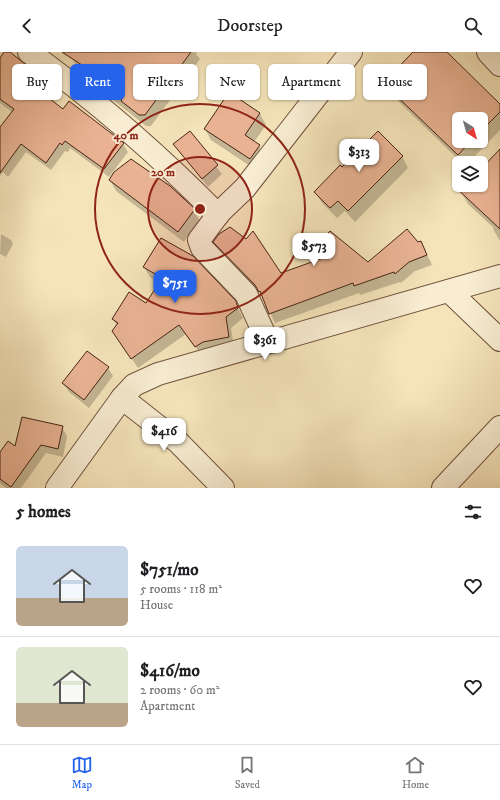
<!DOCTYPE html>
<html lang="en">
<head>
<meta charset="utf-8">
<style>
	:root { --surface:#fff; --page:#f6f6f6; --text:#202124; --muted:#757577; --line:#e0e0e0; --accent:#2563eb }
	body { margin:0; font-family:"IM FELL DW Pica",serif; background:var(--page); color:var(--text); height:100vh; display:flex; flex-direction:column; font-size:15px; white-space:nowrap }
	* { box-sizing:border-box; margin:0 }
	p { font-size:13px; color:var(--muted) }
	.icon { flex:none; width:22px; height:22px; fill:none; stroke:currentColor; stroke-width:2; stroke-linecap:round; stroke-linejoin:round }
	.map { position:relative; height:436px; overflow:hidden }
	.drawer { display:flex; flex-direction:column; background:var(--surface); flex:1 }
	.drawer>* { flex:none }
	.banner { position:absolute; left:12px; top:12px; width:476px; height:36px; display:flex; gap:8px }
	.needle { width:26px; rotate:143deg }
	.controls { position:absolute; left:452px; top:60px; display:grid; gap:8px }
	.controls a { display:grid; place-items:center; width:36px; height:36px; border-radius:6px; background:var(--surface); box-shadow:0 1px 3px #0004; font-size:20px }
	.price { position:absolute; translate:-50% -34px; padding:0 9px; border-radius:8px; background:#fff; color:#222; font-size:13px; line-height:26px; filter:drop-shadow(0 1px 2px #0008) }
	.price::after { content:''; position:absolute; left:50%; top:24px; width:12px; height:9px; margin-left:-6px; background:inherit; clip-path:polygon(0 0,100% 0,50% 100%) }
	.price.on { background:var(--accent); color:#fff }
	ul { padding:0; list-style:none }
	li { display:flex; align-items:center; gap:12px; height:100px; padding:0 16px }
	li+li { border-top:1px solid var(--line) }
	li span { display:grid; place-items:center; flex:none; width:112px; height:80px; border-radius:6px; color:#555 }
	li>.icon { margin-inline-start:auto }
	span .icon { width:48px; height:48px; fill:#fffc; stroke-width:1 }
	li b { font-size:17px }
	h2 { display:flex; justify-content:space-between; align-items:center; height:48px; padding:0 16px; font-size:17px }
	.tag { padding:0 14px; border-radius:6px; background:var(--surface); box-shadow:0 1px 3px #0004; font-size:14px; line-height:36px }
	.tag.on { background:var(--accent); color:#fff }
	header { display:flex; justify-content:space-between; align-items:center; height:52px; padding:0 16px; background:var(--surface); font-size:18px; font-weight:600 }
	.dock { display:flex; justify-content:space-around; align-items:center; height:56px; border-top:1px solid var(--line); background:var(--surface); font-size:11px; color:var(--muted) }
	.dock a { display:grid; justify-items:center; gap:2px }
	.dock .on { color:var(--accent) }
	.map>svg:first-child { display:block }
	.shadow { fill:#0003; fill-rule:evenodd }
	.building { fill:#e9b393; stroke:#472416 }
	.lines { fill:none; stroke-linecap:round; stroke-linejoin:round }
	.minor-casing { stroke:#72543f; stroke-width:24 }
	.minor { stroke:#f8edd2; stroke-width:22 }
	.ring { fill:none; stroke:#8f2418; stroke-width:2 }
	.centre { fill:#8f2418; stroke:#f8edd2; stroke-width:2 }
	.ring-label { font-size:12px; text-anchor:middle; font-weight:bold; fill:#8f2418; stroke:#f8edd2; stroke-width:3.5; stroke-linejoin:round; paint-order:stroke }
</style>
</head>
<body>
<header><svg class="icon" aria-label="back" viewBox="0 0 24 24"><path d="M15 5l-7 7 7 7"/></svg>Doorstep<svg class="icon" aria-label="search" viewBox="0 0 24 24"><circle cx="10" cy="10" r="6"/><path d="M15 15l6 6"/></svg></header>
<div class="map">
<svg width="500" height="436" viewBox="0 0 500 436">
	<rect width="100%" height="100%" fill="#f5e4ba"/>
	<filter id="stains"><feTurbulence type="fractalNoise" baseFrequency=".005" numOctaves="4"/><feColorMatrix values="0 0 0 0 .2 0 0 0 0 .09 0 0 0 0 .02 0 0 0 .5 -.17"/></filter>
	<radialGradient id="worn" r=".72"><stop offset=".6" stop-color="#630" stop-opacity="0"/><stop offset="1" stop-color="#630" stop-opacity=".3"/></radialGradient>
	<g class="shadow">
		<path d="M5,0H8L29,17L34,25L29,32L63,58L123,92L128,100L109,125L70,96L68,100L65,99L51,118L26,100L8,125L3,120L0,124V77L12,60L0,51V7Z"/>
		<path d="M61,0H197L196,2L200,7L151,74H146L93,32L88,23L78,16L73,8Z"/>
		<path d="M415,0H445L500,53V78L468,111H462L392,43L385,31ZM459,67H481V89H459Z"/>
		<path d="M260,62L266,73L254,90L259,94L265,105L256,118L211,88L205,77Z"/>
		<path d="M190,81L222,122L208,135L175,93Z"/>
		<path d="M500,98V189L493,177L494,176L468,152L461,140L468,133H481V119Z"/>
		<path d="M402,104L408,116L355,170L345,159L337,166L322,151L315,140L342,117Z"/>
		<path d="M110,128L194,158L200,169L184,190L116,139Z"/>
		<path d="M1,182L11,188L13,192L6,205L0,202Z"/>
		<path d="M215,190L281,222L320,208L314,199L368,212L421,190L432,213L415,219L401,231L400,230L360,243L359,241L275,271L262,243L220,200Z"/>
		<path d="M144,215L235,250L243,266L231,276L234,295L202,304L186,282L138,316L113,279L117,274L113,267L147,252L160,230L150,225Z"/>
		<path d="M108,316L113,324L89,356L69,340L64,332Z"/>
		<path d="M62,375L67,384L63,405L46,401L21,436H6L0,431V401Z"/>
	</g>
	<g class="building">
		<path d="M4,0H10L30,16L23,26L63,57L69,49L124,91L104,117L65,89L62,93L60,91L46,111L21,92L0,121V75L14,57L0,47V6Z"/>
		<path d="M62,0H191L145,63H139L121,49L122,48L86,21L88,17Z"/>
		<path d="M413,0H447L500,52V60L481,79V67H459V89H471L458,103L383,31Z"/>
		<path d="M229,40L260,61L245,83L260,93L250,107L204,77Z"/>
		<path d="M190,79L218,113L202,127L173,92Z"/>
		<path d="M378,79L403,104L348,159L338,149L330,156L314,140L340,113L342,115Z"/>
		<path d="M500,97V177L453,133H481V117Z"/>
		<path d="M131,107L170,134L195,157L178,180L109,128L114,120Z"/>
		<path d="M230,175L246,187L253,179L281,221L323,206L313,198L330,179L368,210L407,177L418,190L421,189L427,203L409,210L395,222L394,220L354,234L353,231L269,262L260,239L259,240L255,233L213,190L219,182Z"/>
		<path d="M161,186L193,204L236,249L238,256L226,265L229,285L203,290L195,295L179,273L131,307L112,279L118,271L112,267L129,240L146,251L162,226L143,215Z"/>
		<path d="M87,299L109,315L84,348L62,331Z"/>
		<path d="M22,365L63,374L58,397L41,393L11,435L0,427V400L8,389L15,394Z"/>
	</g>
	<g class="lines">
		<defs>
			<g id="minor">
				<path d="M29,0C97,49 160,104 218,163"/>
				<path d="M488,0L500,13"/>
				<path d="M449,239L500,288"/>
				<path d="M268,290L246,242L202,196L199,188L220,160L245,136L351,0"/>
				<path d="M122,346L178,390L223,436"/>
				<path d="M57,436L122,346L134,333L158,322L500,224"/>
				<path d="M443,436L500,375"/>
			</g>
		</defs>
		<use href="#minor" class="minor-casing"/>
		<use href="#minor" class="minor"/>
	</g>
	<circle cx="200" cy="157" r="52" fill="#8f2418" fill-opacity=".12"/>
	<g class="ring">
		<circle cx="200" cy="157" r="52"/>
		<circle cx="200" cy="157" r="105"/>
	</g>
	<circle cx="200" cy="157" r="6" class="centre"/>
	<g class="ring-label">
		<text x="126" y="87">40 m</text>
		<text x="163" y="124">20 m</text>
	</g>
	<rect width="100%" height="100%" filter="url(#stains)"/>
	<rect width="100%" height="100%" fill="url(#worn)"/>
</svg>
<div class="controls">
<a><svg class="needle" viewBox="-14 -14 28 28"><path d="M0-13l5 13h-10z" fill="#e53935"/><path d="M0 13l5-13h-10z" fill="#757577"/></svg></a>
<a><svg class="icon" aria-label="layers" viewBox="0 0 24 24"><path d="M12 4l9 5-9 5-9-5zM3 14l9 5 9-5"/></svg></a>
</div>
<b class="price" style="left:359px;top:121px">$313</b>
<b class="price" style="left:314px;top:215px">$573</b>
<b class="price on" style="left:175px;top:252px">$751</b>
<b class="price" style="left:265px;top:309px">$361</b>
<b class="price" style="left:164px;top:400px">$416</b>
<div class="banner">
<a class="tag">Buy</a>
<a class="tag on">Rent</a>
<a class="tag">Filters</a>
<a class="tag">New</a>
<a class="tag">Apartment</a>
<a class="tag">House</a>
</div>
</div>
<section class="drawer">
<h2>5 homes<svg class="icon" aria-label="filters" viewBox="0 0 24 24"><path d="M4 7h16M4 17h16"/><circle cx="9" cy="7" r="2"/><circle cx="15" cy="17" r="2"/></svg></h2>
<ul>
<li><span style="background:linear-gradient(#c9d6e8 65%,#b9a48a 0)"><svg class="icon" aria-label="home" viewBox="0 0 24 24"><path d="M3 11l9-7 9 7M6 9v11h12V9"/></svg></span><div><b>$751/mo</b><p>5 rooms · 118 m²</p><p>House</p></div><svg class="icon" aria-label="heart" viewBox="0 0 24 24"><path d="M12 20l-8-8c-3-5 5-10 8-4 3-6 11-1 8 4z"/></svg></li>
<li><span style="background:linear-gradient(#dfe7d0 70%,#b9a48a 0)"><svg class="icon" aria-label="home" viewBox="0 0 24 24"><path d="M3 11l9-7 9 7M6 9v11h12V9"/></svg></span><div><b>$416/mo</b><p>2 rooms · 60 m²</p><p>Apartment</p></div><svg class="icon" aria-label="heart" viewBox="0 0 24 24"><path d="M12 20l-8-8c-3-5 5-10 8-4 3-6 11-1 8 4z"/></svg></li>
</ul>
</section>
<nav class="dock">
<a class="on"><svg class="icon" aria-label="map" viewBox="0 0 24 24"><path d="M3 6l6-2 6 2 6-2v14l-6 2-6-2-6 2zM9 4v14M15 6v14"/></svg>Map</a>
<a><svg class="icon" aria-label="saved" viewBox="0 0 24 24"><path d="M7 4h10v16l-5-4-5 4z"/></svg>Saved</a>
<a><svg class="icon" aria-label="home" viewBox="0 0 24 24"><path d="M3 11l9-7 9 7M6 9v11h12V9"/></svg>Home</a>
</nav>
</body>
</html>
